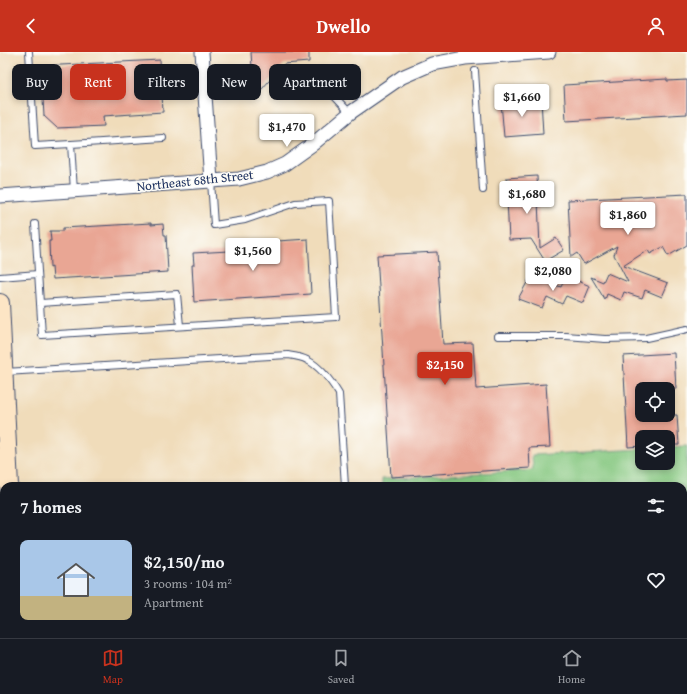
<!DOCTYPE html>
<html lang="en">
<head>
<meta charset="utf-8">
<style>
	:root { --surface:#171b24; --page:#242831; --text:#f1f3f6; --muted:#9ea1a6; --line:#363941; --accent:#c8321e }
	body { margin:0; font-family:"Gentium Book Plus",serif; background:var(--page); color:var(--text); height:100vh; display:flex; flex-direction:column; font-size:15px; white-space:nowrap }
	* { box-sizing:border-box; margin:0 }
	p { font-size:13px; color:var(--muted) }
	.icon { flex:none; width:22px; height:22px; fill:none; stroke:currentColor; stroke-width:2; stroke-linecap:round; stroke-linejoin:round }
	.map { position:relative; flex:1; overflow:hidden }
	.details { position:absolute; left:0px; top:430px; width:687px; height:156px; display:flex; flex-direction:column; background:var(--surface); border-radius:12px 12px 0 0; box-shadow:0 2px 6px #0003 }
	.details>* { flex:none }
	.hud { position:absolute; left:12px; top:12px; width:400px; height:36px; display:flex; gap:8px }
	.fabs { position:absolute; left:635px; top:330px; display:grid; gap:8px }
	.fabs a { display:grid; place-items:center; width:40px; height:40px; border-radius:8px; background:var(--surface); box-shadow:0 2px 6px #0003; font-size:20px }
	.price { position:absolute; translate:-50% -34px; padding:0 9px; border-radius:4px; background:#fff; color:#222; font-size:13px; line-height:26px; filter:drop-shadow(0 1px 2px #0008) }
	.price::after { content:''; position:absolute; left:50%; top:24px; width:12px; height:9px; margin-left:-6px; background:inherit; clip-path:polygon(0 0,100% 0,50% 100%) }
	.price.current { background:var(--accent); color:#fff }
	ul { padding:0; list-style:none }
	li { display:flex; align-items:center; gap:12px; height:100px; padding:0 20px }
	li+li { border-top:1px solid var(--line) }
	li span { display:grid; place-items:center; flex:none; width:112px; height:80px; border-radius:8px; color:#555 }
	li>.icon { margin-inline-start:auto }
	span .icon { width:48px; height:48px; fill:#fffc; stroke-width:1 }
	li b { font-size:17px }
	h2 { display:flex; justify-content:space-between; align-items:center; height:48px; padding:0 20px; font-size:17px }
	.tag { padding:0 14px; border-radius:8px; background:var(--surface); box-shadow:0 2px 6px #0003; font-size:14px; line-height:36px }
	.tag.current { background:var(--accent); color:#fff }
	header { display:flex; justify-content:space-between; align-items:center; height:52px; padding:0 20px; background:var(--accent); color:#fff; font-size:18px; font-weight:700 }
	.tab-bar { display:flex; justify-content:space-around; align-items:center; height:56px; border-top:1px solid var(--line); background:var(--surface); font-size:11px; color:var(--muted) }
	.tab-bar a { display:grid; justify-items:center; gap:2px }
	.tab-bar .current { color:var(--accent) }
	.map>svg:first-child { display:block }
	.built { fill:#f7cfd2 }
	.green { fill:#85c780; stroke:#507b6f }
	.building { fill:#e9a694 }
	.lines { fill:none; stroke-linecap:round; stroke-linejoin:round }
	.lane-casing { stroke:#3b496c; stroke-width:8 }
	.street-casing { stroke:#3b496c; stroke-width:15 }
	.secondary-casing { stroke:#3b496c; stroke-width:20 }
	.lane { stroke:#fff; stroke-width:6 }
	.street { stroke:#fff; stroke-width:13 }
	.secondary { stroke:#fde5c5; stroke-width:18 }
	.labels { text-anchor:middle; stroke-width:3; stroke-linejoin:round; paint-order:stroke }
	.street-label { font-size:13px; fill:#1b2f5e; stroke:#fdfcf7 }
</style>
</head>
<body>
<header><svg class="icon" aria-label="back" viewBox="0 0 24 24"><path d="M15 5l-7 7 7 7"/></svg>Dwello<svg class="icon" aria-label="person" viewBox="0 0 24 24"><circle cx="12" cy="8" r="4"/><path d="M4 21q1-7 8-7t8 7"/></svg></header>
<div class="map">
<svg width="687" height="586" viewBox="0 0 687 586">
	<rect width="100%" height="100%" fill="#fdfcf7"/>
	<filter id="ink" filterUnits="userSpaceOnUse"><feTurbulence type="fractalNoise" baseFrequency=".025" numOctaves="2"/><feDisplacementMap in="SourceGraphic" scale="8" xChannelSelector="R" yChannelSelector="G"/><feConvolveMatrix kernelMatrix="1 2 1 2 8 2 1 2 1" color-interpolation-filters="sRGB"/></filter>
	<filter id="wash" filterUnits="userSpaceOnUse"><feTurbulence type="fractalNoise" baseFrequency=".012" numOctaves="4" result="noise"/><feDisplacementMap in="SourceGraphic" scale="16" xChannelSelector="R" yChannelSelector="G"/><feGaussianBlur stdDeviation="0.9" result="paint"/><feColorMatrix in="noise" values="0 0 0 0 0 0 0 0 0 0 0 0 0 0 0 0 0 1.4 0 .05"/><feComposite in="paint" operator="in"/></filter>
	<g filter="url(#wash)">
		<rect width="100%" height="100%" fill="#f0dcba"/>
		<path class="built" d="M0,493L3,543L0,548Z"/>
		<path class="green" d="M687,394V586H392L391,582H683V434H382V427L533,418L532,403L642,397V411H668V395Z"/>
		<g id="blocks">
			<g class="building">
				<path d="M251,0H309V10L284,12L254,46Z"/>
				<path d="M160,8L163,60L103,64L104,74L57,76L44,64L41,14Z"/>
				<path d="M667,27V29L687,28V62L566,69L564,33Z"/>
				<path d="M541,47L543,82L504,85L501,50Z"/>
				<path d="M537,124L540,196L556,186L564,198L545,209L531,187L509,188L506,126Z"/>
				<path d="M687,142V193L668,204L663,195L650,202L648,198L623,214L668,231L662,245L645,238L642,246L624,240L621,248L607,242L605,248L591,225L603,230L607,221L628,230L614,203L617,194L584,212L577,201L571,205L568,148Z"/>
				<path d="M151,171V173L163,172L164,183H166L168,220L53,227L52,215L50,216L49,189H51L50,179H63V176Z"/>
				<path d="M308,187L311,242L194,250L192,213H194L193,201L247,198V191Z"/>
				<path d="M437,200L443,292L473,291L476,337L546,332L550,395L529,396L530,416L391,425L377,203Z"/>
				<path d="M566,224L590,234L583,251L566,244L562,252L547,245L542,256L518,247L530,225L544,232L545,229L561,235Z"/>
				<path d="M674,301L676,337H642V363H677L679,393H668V385H642V394L628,395L623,304Z"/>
			</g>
		</g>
	</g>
	<g filter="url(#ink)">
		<use href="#blocks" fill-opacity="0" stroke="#3b496c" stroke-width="1"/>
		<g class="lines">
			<defs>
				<g id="lane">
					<path d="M29,0L35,94L71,92"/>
					<path d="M475,19L483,138"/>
					<path d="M320,29L350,61"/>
					<path d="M74,139L71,92L163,86"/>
					<path d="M35,172L42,283L336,265L329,149L295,151L245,168L214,173L211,129"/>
					<path d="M0,225L38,222"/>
					<path d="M40,251L177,242L180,274"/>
					<path d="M498,284H566L605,287L646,286L687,277"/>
					<path d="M5,320L288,303C294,304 302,305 307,308C321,315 331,329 339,342L345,434"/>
					<path d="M0,492L4,491"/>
					<path d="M352,582L353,586"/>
				</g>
				<g id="street">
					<path d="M202,0L211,129"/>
					<path d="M0,144L239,127L267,120L285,112L313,92L350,61L402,25L432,12L465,6L549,0"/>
				</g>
				<g id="secondary">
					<path d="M0,251L9,434"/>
					<path d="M18,582V586"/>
				</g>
			</defs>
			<use href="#lane" class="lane-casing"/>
			<use href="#street" class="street-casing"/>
			<use href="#secondary" class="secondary-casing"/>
			<use href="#lane" class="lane"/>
			<use href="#street" class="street"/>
			<use href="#secondary" class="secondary"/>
		</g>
	</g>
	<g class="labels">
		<g class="street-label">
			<text transform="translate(195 128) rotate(-6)" y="5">Northeast 68th Street</text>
		</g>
	</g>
</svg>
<div class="fabs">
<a><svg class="icon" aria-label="locate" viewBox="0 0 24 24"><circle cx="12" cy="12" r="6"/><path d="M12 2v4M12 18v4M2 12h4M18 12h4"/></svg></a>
<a><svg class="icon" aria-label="layers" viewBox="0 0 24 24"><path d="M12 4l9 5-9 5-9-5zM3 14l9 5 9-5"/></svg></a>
</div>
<b class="price" style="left:522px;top:66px">$1,660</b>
<b class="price" style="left:287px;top:96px">$1,470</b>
<b class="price" style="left:527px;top:163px">$1,680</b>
<b class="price" style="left:628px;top:184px">$1,860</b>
<b class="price" style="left:253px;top:220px">$1,560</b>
<b class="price" style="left:553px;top:240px">$2,080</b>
<b class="price current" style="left:445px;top:334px">$2,150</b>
<div class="hud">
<a class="tag">Buy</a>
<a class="tag current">Rent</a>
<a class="tag">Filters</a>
<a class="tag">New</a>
<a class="tag">Apartment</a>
</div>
<section class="details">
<h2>7 homes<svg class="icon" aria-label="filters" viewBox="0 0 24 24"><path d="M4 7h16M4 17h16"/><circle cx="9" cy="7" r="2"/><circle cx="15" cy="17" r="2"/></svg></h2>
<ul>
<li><span style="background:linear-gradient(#a9c7e8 70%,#c2b280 0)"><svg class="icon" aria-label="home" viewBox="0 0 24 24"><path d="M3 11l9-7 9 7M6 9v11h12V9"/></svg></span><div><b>$2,150/mo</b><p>3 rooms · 104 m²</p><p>Apartment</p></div><svg class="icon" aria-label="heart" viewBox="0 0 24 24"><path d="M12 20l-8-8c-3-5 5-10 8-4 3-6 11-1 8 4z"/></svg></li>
</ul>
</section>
</div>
<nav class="tab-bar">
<a class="current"><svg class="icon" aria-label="map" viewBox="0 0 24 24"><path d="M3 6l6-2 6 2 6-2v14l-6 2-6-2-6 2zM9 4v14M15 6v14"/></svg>Map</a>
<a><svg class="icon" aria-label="saved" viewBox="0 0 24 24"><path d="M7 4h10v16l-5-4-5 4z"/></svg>Saved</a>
<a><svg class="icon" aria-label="home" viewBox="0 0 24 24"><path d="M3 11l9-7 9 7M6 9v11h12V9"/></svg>Home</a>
</nav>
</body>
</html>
